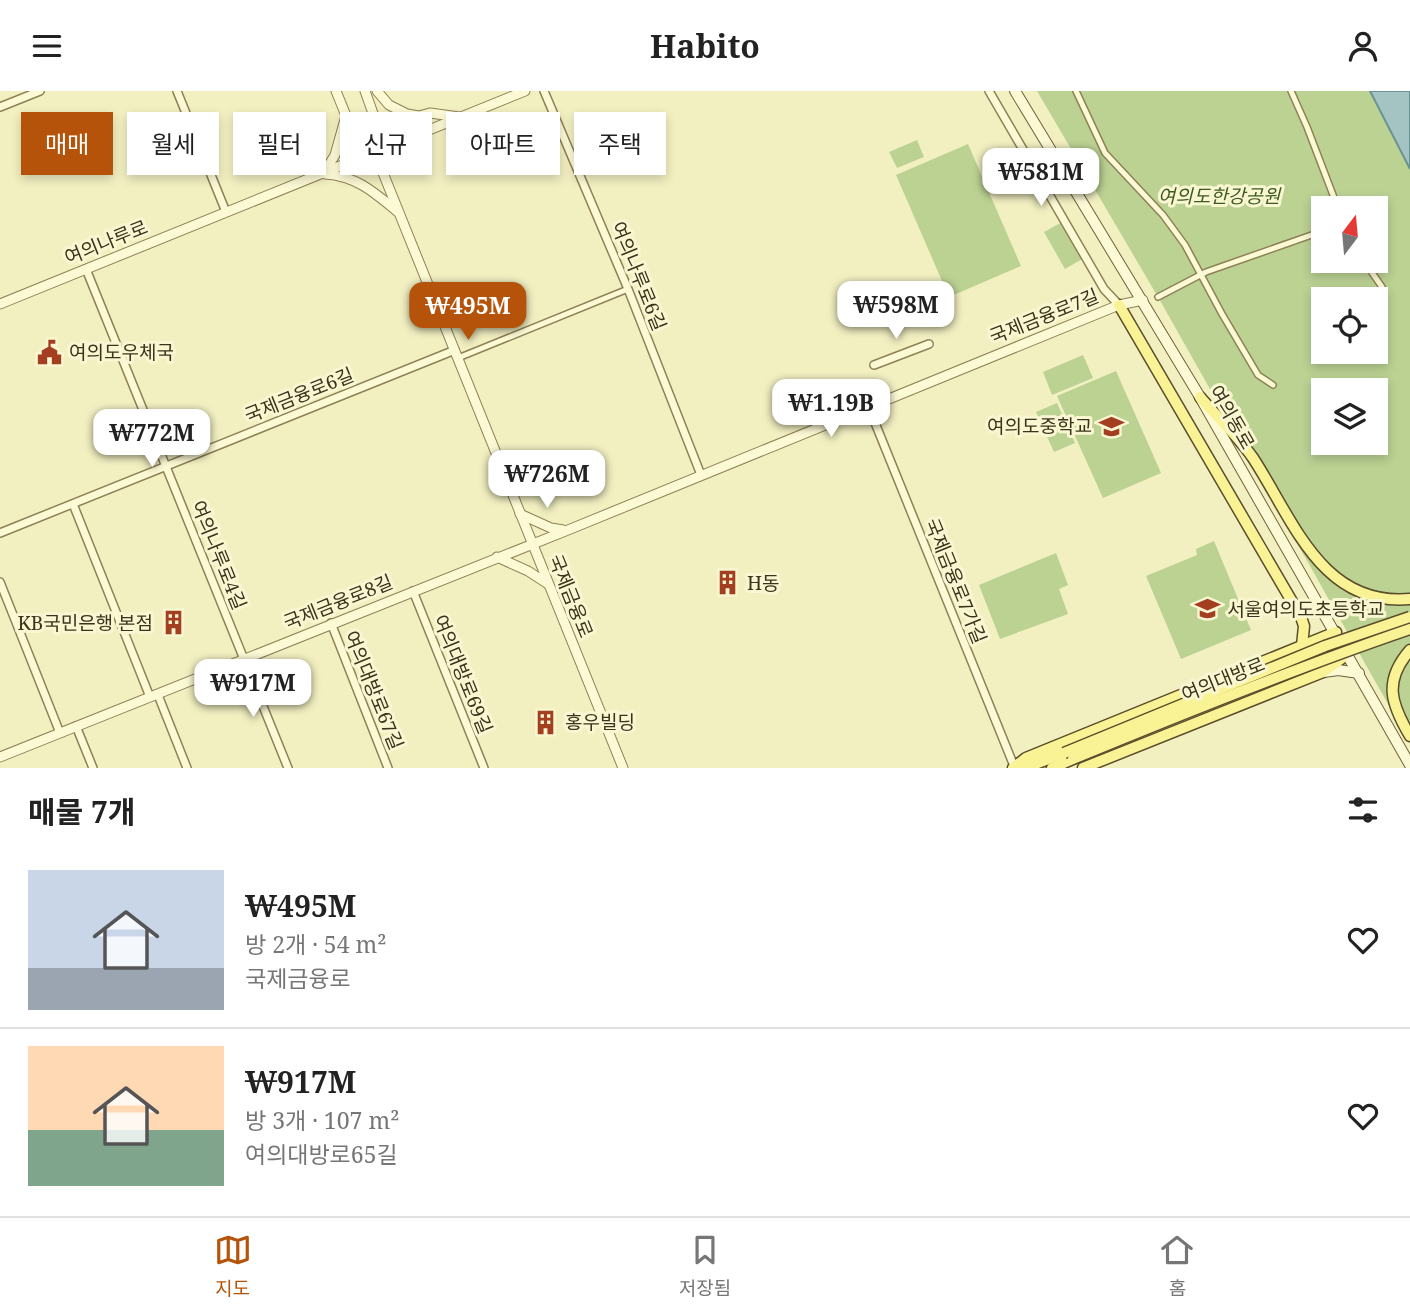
<!DOCTYPE html>
<html lang="ko">
<head>
<meta charset="utf-8">
<style>
	:root { --surface:#fff; --page:#f2f2f2; --text:#222; --muted:#767676; --line:#e0e0e0; --accent:#b45309 }
	body { margin:0; font-family:"Noto Serif","Noto Sans KR",serif; background:var(--page); color:var(--text); height:100vh; display:flex; flex-direction:column; font-size:26px; white-space:nowrap }
	* { box-sizing:border-box; margin:0 }
	p { font-size:23px; color:var(--muted) }
	.icon { flex:none; width:38px; height:38px; fill:none; stroke:currentColor; stroke-width:2; stroke-linecap:round; stroke-linejoin:round }
	.map { position:relative; height:677px; overflow:hidden }
	.side { display:flex; flex-direction:column; background:var(--surface); flex:1 }
	.side>* { flex:none }
	.guide { position:absolute; left:21px; top:21px; width:700px; height:63px; display:flex; gap:14px }
	.needle { width:46px; rotate:16deg }
	.buttons { position:absolute; left:1311px; top:105px; display:grid; gap:14px }
	.buttons a { display:grid; place-items:center; width:77px; height:77px; border-radius:0px; background:var(--surface); box-shadow:0 4px 10px #0003; font-size:35px }
	.price { position:absolute; translate:-50% -60px; padding:0 16px; border-radius:14px; background:#fff; color:#222; font-size:23px; line-height:46px; filter:drop-shadow(0 2px 4px #0008) }
	.price::after { content:''; position:absolute; left:50%; top:42px; width:21px; height:16px; margin-left:-10px; background:inherit; clip-path:polygon(0 0,100% 0,50% 100%) }
	.price.on { background:var(--accent); color:#fff }
	ul { padding:0; list-style:none }
	li { display:flex; align-items:center; gap:21px; height:175px; padding:0 28px }
	li+li { border-top:2px solid var(--line) }
	li span { display:grid; place-items:center; flex:none; width:196px; height:140px; border-radius:0px; color:#555 }
	li>.icon { margin-inline-start:auto }
	span .icon { width:84px; height:84px; fill:#fffc; stroke-width:1 }
	li b { font-size:30px }
	h2 { display:flex; justify-content:space-between; align-items:center; height:84px; padding:0 28px; font-size:30px }
	.chip { padding:0 24px; border-radius:0px; background:var(--surface); box-shadow:0 4px 10px #0003; font-size:24px; line-height:63px }
	.chip.on { background:var(--accent); color:#fff }
	header { display:flex; justify-content:space-between; align-items:center; height:91px; padding:0 28px; background:var(--surface); font-size:32px; font-weight:700 }
	.tab-bar { display:flex; justify-content:space-around; align-items:center; height:98px; border-top:2px solid var(--line); background:var(--surface); font-size:19px; color:var(--muted) }
	.tab-bar a { display:grid; justify-items:center; gap:4px }
	.tab-bar .on { color:var(--accent) }
	.map>svg:first-child { display:block }
	.green { fill:#bbd293; fill-rule:evenodd }
	.water { fill:#a4c4c3; stroke:#6a9393; stroke-width:2 }
	.lines { fill:none; stroke-linecap:round; stroke-linejoin:round }
	.pedestrian-casing { stroke:#8e8156; stroke-width:8 }
	.minor-casing { stroke:#8e8156; stroke-width:10 }
	.tertiary-casing { stroke:#8e8156; stroke-width:11 }
	.secondary-casing { stroke:#6f6239; stroke-width:12 }
	.primary-casing { stroke:#5b4d2b; stroke-width:13 }
	.pedestrian { stroke:#fcfad5; stroke-width:5 }
	.minor { stroke:#fcfad5; stroke-width:7 }
	.tertiary { stroke:#fcfad5; stroke-width:9 }
	.secondary { stroke:#fcfad5; stroke-width:10 }
	.primary { stroke:#f9f395; stroke-width:10 }
	.primary-bridge-casing { stroke:#5b4d2b; stroke-width:13; stroke-linecap:butt }
	.primary-bridge { stroke:#f9f395; stroke-width:10 }
	.labels { text-anchor:middle; stroke-width:6; stroke-linejoin:round; paint-order:stroke }
	.park-label { font-size:19px; font-style:italic; fill:#3e5a21; stroke:#f9f7d1 }
	.street-label { font-size:19px; fill:#3c331c; stroke:#f9f7d1 }
	.poi-label { font-size:19px; fill:#3c331c; stroke:#f9f7d1; text-anchor:start }
</style>
</head>
<body>
<header><svg class="icon" aria-label="menu" viewBox="0 0 24 24"><path d="M4 6h16M4 12h16M4 18h16"/></svg>Habito<svg class="icon" aria-label="person" viewBox="0 0 24 24"><circle cx="12" cy="8" r="4"/><path d="M4 21q1-7 8-7t8 7"/></svg></header>
<div class="map">
<svg width="1410" height="677" viewBox="0 0 1410 677">
	<rect width="100%" height="100%" fill="#f2f0c1"/>
	<g class="green">
		<path d="M1037,0H1370L1410,78V652L1158,206ZM1323,117H1376V170H1323ZM1323,208H1376V261H1323ZM1323,299H1376V352H1323Z"/>
		<path d="M917,49L924,66L897,77L889,61Z"/>
		<path d="M968,53L1021,175L949,206L896,84Z"/>
		<path d="M1064,130L1084,167L1065,178L1044,141Z"/>
		<path d="M1083,264L1093,287L1052,304L1043,281Z"/>
		<path d="M1116,280L1161,382L1103,407L1057,305Z"/>
		<path d="M1057,312L1075,352L1054,361L1036,321Z"/>
		<path d="M1214,450L1251,539L1181,568L1146,485L1197,464L1196,458Z"/>
		<path d="M1056,462L1068,494L1059,498L1068,523L1000,548L979,494Z"/>
	</g>
	<path class="water" d="M1370,0H1410V78Z"/>
	<g class="lines">
		<defs>
			<g id="pedestrian">
				<path d="M1076,0L1105,62L1163,124L1185,154L1222,223L1258,284L1273,294"/>
				<path d="M1291,0L1307,36L1338,117"/>
				<path d="M1364,170L1382,196"/>
				<path d="M1158,206L1206,181L1323,140"/>
				<path d="M458,267L628,198"/>
			</g>
			<g id="minor">
				<path d="M177,0L226,121"/>
				<path d="M544,0L628,198L701,384"/>
				<path d="M989,0L1104,198L1119,214"/>
				<path d="M0,16L40,0"/>
				<path d="M86,178L288,677"/>
				<path d="M874,274L929,253"/>
				<path d="M869,317L1014,675"/>
				<path d="M73,413L150,606"/>
				<path d="M0,442L455,259"/>
				<path d="M0,491L60,642"/>
				<path d="M413,500L484,677"/>
				<path d="M331,532L388,677"/>
				<path d="M158,604L187,677"/>
				<path d="M76,635L93,677"/>
			</g>
			<g id="tertiary">
				<path d="M336,0L351,37L375,62"/>
				<path d="M365,0L375,28V62L623,677"/>
				<path d="M377,0L389,14L407,23L419,25L430,22L459,26"/>
				<path d="M324,82L335,64L346,25"/>
				<path d="M325,83C357,85 375,102 398,121"/>
				<path d="M0,213L525,0"/>
				<path d="M520,423L551,437L563,439"/>
				<path d="M497,466L528,480L548,493"/>
				<path d="M0,666L568,439L1119,214L1143,209"/>
			</g>
			<g id="secondary">
				<path d="M1015,0L1200,306L1410,674"/>
				<path d="M1324,581L1338,579L1359,582"/>
			</g>
			<g id="primary">
				<path d="M1119,214L1301,526L1304,535L1302,555"/>
				<path d="M1200,306C1217,326 1238,345 1253,367C1293,428 1321,516 1410,508"/>
				<path d="M1410,559C1383,590 1391,613 1410,645"/>
				<path d="M1013,677L1026,667L1336,541"/>
				<path d="M1025,677L1064,662"/>
				<path d="M1052,677L1073,668"/>
				<path d="M1083,677L1323,581L1341,568L1346,560"/>
			</g>
		</defs>
		<use href="#pedestrian" class="pedestrian-casing"/>
		<use href="#minor" class="minor-casing"/>
		<use href="#tertiary" class="tertiary-casing"/>
		<use href="#secondary" class="secondary-casing"/>
		<use href="#primary" class="primary-casing"/>
		<use href="#pedestrian" class="pedestrian"/>
		<use href="#minor" class="minor"/>
		<use href="#tertiary" class="tertiary"/>
		<use href="#secondary" class="secondary"/>
		<use href="#primary" class="primary"/>
		<defs>
			<g id="primary-bridge">
				<path d="M1064,662L1325,555L1410,526"/>
				<path d="M1073,668C1184,622 1296,577 1410,538"/>
			</g>
		</defs>
		<use href="#primary-bridge" class="primary-bridge-casing"/>
		<use href="#primary-bridge" class="primary-bridge"/>
	</g>
	<defs>
		<symbol id="civic-bare" viewBox="-9 -9 18 18"><path d="M-.6-6.5H3V-4.5H.6V-3L4-1V1h2V6H-6V1h2V-1L-.6-3ZM-1.2 2.5V6h2.4V2.5Z" fill="#a33f20" stroke="#f9f7d1" stroke-width="2.5" paint-order="stroke"/></symbol>
		<symbol id="school-bare" viewBox="-9 -9 18 18"><path d="M0-5L7-2L0 1L-7-2ZM-4 1L0 2.5L4 1V4Q0 6-4 4Z" fill="#a33f20" stroke="#f9f7d1" stroke-width="2.5" paint-order="stroke"/></symbol>
		<symbol id="building-bare" viewBox="-9 -9 18 18"><path d="M-4-6H4V6H1V3H-1V6H-4ZM-2.5-4.3h1.7v1.8h-1.7ZM.8-4.3h1.7v1.8H.8ZM-2.5-1h1.7V.8h-1.7ZM.8-1h1.7V.8H.8Z" fill="#a33f20" stroke="#f9f7d1" stroke-width="2.5" paint-order="stroke"/></symbol>
	</defs>
	<g fill-rule="evenodd">
		<use href="#civic-bare" x="32" y="244" width="35" height="35"/>
		<use href="#school-bare" x="1094" y="318" width="35" height="35"/>
		<use href="#building-bare" x="710" y="474" width="35" height="35"/>
		<use href="#school-bare" x="1190" y="500" width="35" height="35"/>
		<use href="#building-bare" x="156" y="514" width="35" height="35"/>
		<use href="#building-bare" x="528" y="614" width="35" height="35"/>
	</g>
	<g class="labels">
		<g class="park-label">
			<text x="1219" y="112">여의도한강공원</text>
		</g>
		<g class="street-label">
			<text transform="translate(106 151) rotate(-22)" y="7">여의나루로</text>
			<text transform="translate(639 185) rotate(68)" y="7">여의나루로6길</text>
			<text transform="translate(1044 225) rotate(-22)" y="7">국제금융로7길</text>
			<text transform="translate(299 304) rotate(-22)" y="7">국제금융로6길</text>
			<text transform="translate(1232 326) rotate(60)" y="7">여의동로</text>
			<text transform="translate(219 464) rotate(68)" y="7">여의나루로4길</text>
			<text transform="translate(956 490) rotate(68)" y="7">국제금융로7가길</text>
			<text transform="translate(571 505) rotate(68)" y="7">국제금융로</text>
			<text transform="translate(338 511) rotate(-22)" y="7">국제금융로8길</text>
			<text transform="translate(463 583) rotate(68)" y="7">여의대방로69길</text>
			<text transform="translate(1223 588) rotate(-22)" y="7">여의대방로</text>
			<text transform="translate(374 599) rotate(68)" y="7">여의대방로67길</text>
		</g>
		<g class="poi-label">
			<text x="69" y="268">여의도우체국</text>
			<text x="1092" y="342" text-anchor="end">여의도중학교</text>
			<text x="747" y="499">H동</text>
			<text x="1227" y="525">서울여의도초등학교</text>
			<text x="153" y="539" text-anchor="end">KB국민은행 본점</text>
			<text x="565" y="638">홍우빌딩</text>
		</g>
	</g>
</svg>
<div class="buttons">
<a><svg class="needle" viewBox="-14 -14 28 28"><path d="M0-13l5 13h-10z" fill="#e53935"/><path d="M0 13l5-13h-10z" fill="#767676"/></svg></a>
<a><svg class="icon" aria-label="locate" viewBox="0 0 24 24"><circle cx="12" cy="12" r="6"/><path d="M12 2v4M12 18v4M2 12h4M18 12h4"/></svg></a>
<a><svg class="icon" aria-label="layers" viewBox="0 0 24 24"><path d="M12 4l9 5-9 5-9-5zM3 14l9 5 9-5"/></svg></a>
</div>
<b class="price" style="left:1041px;top:117px">₩581M</b>
<b class="price" style="left:896px;top:250px">₩598M</b>
<b class="price on" style="left:468px;top:251px">₩495M</b>
<b class="price" style="left:831px;top:348px">₩1.19B</b>
<b class="price" style="left:152px;top:378px">₩772M</b>
<b class="price" style="left:547px;top:419px">₩726M</b>
<b class="price" style="left:253px;top:628px">₩917M</b>
<div class="guide">
<a class="chip on">매매</a>
<a class="chip">월세</a>
<a class="chip">필터</a>
<a class="chip">신규</a>
<a class="chip">아파트</a>
<a class="chip">주택</a>
</div>
</div>
<section class="side">
<h2>매물 7개<svg class="icon" aria-label="filters" viewBox="0 0 24 24"><path d="M4 7h16M4 17h16"/><circle cx="9" cy="7" r="2"/><circle cx="15" cy="17" r="2"/></svg></h2>
<ul>
<li><span style="background:linear-gradient(#c9d6e8 70%,#9aa5b1 0)"><svg class="icon" aria-label="home" viewBox="0 0 24 24"><path d="M3 11l9-7 9 7M6 9v11h12V9"/></svg></span><div><b>₩495M</b><p>방 2개 · 54 m²</p><p>국제금융로</p></div><svg class="icon" aria-label="heart" viewBox="0 0 24 24"><path d="M12 20l-8-8c-3-5 5-10 8-4 3-6 11-1 8 4z"/></svg></li>
<li><span style="background:linear-gradient(#ffd9b3 60%,#7fa58c 0)"><svg class="icon" aria-label="home" viewBox="0 0 24 24"><path d="M3 11l9-7 9 7M6 9v11h12V9"/></svg></span><div><b>₩917M</b><p>방 3개 · 107 m²</p><p>여의대방로65길</p></div><svg class="icon" aria-label="heart" viewBox="0 0 24 24"><path d="M12 20l-8-8c-3-5 5-10 8-4 3-6 11-1 8 4z"/></svg></li>
</ul>
</section>
<nav class="tab-bar">
<a class="on"><svg class="icon" aria-label="map" viewBox="0 0 24 24"><path d="M3 6l6-2 6 2 6-2v14l-6 2-6-2-6 2zM9 4v14M15 6v14"/></svg>지도</a>
<a><svg class="icon" aria-label="saved" viewBox="0 0 24 24"><path d="M7 4h10v16l-5-4-5 4z"/></svg>저장됨</a>
<a><svg class="icon" aria-label="home" viewBox="0 0 24 24"><path d="M3 11l9-7 9 7M6 9v11h12V9"/></svg>홈</a>
</nav>
</body>
</html>
